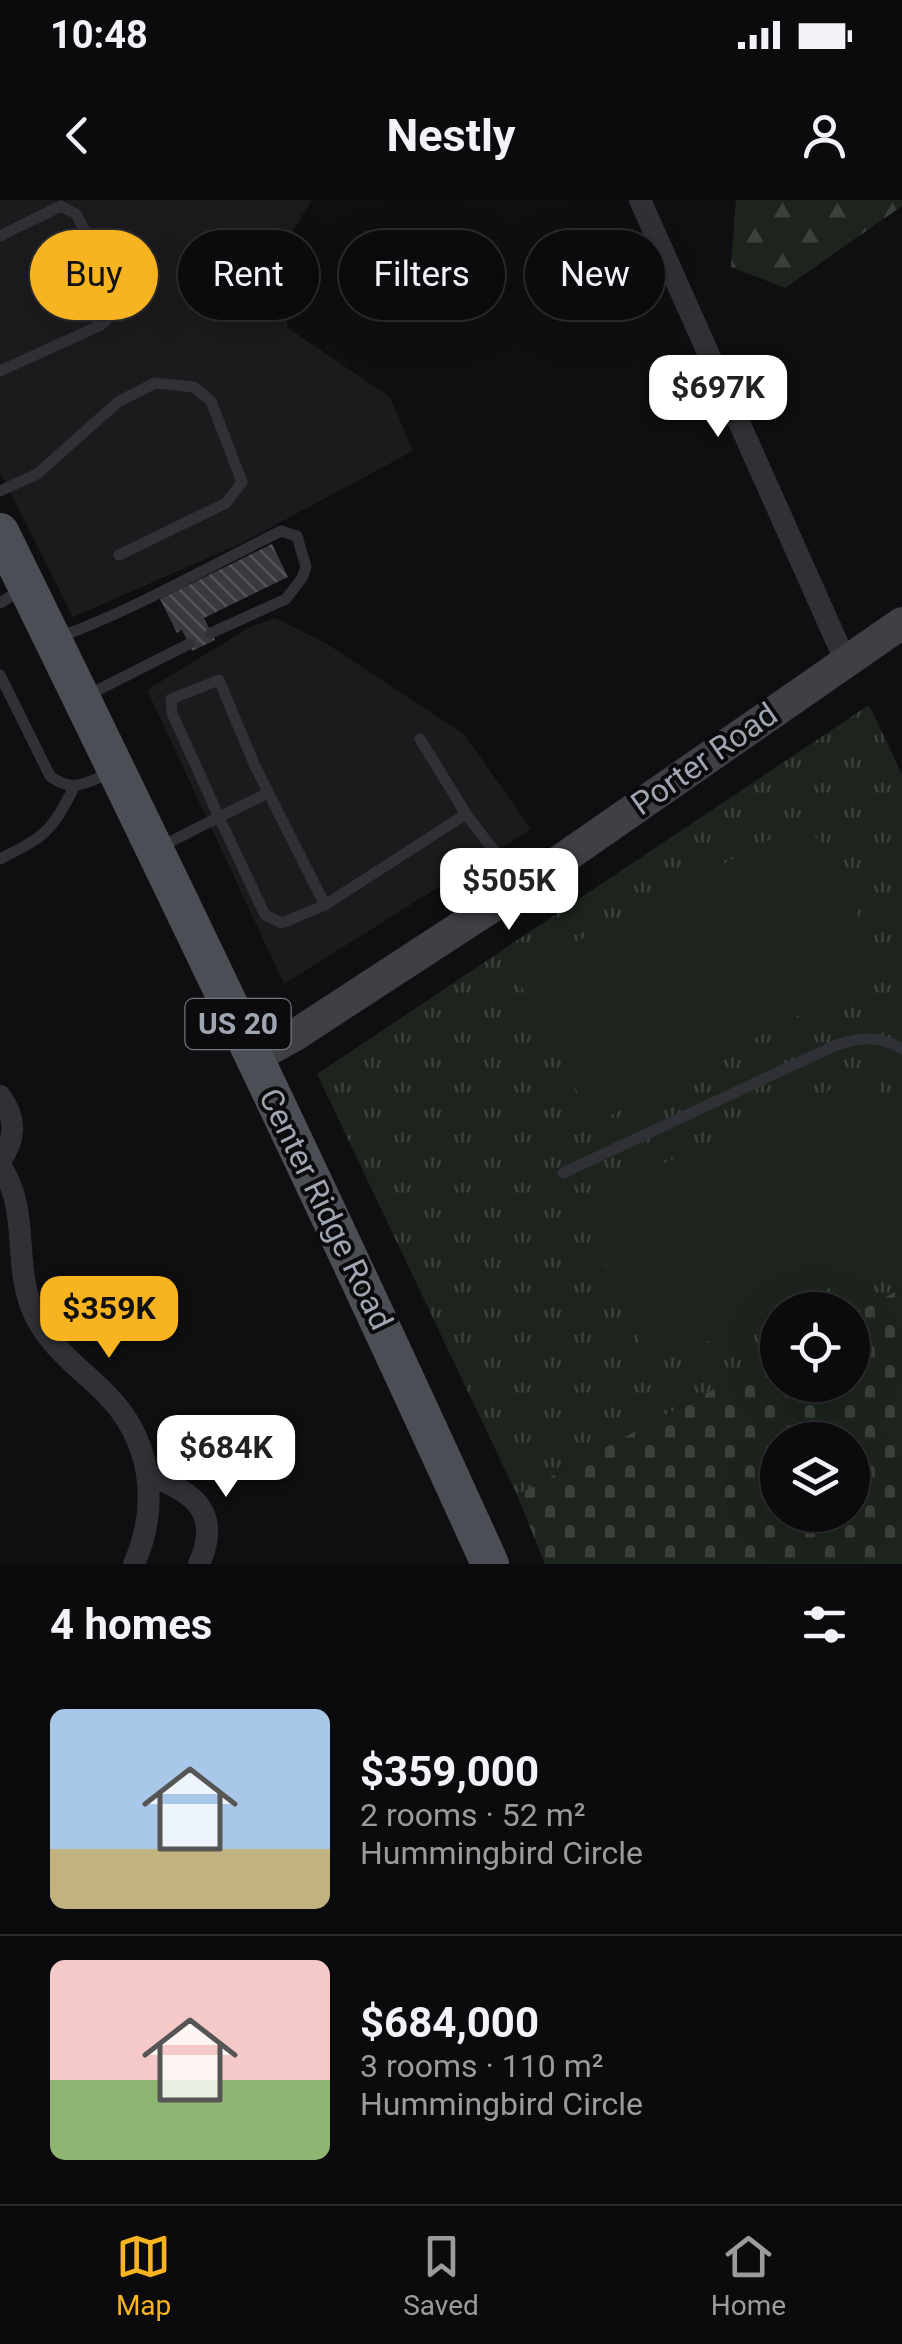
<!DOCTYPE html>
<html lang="en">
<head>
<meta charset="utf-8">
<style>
	:root { --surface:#0b0b0d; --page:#141416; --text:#f1f3f6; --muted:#9a9b9d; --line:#2b2b2e; --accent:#f8b320 }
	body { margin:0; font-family:Roboto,sans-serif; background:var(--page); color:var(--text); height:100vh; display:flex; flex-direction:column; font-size:38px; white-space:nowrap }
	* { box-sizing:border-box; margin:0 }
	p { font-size:32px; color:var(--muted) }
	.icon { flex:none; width:55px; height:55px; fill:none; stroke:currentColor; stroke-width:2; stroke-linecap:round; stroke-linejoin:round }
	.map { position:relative; height:1364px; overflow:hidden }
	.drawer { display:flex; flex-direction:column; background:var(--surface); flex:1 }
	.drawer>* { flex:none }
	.guide { position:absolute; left:30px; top:30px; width:842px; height:90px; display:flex; gap:20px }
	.fabs { position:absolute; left:760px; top:1092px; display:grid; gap:20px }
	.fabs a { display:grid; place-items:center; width:110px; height:110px; border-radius:50%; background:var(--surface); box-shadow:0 10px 40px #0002,0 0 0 2px var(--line); font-size:50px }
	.price { position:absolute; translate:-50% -85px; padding:0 22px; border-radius:20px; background:#fff; color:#222; font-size:32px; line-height:65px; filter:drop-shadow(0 2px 5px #0008) }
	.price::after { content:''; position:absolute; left:50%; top:60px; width:30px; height:22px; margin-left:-15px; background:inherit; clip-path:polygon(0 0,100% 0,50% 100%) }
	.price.active { background:var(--accent); color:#111 }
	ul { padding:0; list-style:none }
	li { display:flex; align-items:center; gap:30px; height:250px; padding:0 50px }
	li+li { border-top:2px solid var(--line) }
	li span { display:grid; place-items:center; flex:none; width:280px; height:200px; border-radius:15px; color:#555 }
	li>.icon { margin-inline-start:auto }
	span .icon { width:120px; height:120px; fill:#fffc; stroke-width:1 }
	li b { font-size:42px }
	h2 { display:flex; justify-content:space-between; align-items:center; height:120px; padding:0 50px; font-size:42px }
	.tag { padding:0 35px; border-radius:45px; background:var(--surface); box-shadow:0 10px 40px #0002,0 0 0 2px var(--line); font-size:35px; line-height:90px }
	.tag.active { background:var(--accent); color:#111 }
	.status { display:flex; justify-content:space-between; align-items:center; height:70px; padding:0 50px; background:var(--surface); direction:ltr }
	.status svg { height:28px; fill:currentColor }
	header { display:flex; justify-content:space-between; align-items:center; height:130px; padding:0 50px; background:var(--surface); font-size:45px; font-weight:700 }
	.tabs { display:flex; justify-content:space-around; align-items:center; height:140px; border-top:2px solid var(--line); background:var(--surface); font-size:28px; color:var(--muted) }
	.tabs a { display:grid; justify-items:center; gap:5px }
	.tabs .active { color:var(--accent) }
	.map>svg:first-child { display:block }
	.built { fill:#1b1b1e }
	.grass { fill:url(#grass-tufts) }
	.forest { fill:url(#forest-firs) }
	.cemetery { fill:url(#cemetery-stones); fill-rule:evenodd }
	.pitch { fill:#1c241d }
	.building { fill:url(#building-back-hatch) }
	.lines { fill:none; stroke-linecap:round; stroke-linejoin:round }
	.lane { stroke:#303136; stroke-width:11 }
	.street { stroke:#303136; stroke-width:22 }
	.secondary { stroke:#3e4046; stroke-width:32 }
	.primary { stroke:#4c4e55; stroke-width:38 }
	.labels { text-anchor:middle; stroke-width:8; stroke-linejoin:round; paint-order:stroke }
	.shield { fill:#0b0a0c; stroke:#737680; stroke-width:2.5 }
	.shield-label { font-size:30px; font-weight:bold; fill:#a0a5b2 }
	.street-label { font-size:32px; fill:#a0a5b2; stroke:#0b0a0c }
</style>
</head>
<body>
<div class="status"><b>10:48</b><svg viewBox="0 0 49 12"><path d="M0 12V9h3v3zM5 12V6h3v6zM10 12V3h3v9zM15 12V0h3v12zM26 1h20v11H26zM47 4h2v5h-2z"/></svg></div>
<header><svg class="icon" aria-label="back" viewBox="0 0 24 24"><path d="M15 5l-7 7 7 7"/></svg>Nestly<svg class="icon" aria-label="person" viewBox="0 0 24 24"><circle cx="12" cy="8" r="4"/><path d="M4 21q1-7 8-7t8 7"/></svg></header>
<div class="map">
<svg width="902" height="1364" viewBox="0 0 902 1364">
	<defs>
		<pattern id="grass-tufts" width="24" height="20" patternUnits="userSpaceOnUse" patternTransform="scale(2.5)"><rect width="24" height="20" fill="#1c241d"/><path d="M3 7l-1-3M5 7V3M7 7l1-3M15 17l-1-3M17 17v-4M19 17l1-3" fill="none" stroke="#3a413b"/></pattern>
		<pattern id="forest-firs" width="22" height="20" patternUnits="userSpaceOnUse" patternTransform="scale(2.5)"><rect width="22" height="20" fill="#1c241d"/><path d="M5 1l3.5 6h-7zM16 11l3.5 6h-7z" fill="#3a413b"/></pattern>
		<pattern id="cemetery-stones" width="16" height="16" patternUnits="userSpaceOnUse" patternTransform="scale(2.5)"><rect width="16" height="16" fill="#1c241d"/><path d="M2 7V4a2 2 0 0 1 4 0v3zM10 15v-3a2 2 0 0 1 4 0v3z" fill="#3a413b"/></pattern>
		<pattern id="building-back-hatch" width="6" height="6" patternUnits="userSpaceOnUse" patternTransform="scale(2.5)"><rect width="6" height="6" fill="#393a3e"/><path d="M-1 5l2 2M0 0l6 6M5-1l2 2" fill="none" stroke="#525458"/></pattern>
	</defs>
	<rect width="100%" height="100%" fill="#0f0f11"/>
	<g class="built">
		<path d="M0,0H312L278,55L288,128L390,197L413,251L240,344L73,417L0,272Z"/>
		<path d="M275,418L327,444L464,534L531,629L284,784L147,490L250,427Z"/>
	</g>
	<path class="grass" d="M869,505L902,574V1088L853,1115L852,1110H778L777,1155L517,1295L317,874Z"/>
	<path class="forest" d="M736,0H902V6L785,88L731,67Z"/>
	<path class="cemetery" d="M902,1088V1364H545L517,1295L777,1155L778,1185H852L853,1115ZM778,1240H852V1315H778Z"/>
	<g class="pitch">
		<path d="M807,620L886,769L594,924L515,774Z"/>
		<path d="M872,872L902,941V1056L650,1167L578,1001Z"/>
	</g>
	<path class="building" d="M272,344L288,377L204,418L215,440L192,451L182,430L177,433L160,399Z"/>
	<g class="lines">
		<g class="lane">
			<path d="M0,36L61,6L76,14L124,102L101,125L0,171"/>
			<path d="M0,291L37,274L118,202L155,183L194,187L211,201L242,282L226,303L119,355"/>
			<path d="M0,403L23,389"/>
			<path d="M59,437C136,409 208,367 281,331L297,336L306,367L302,378L286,399L211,433"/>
			<path d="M0,475L50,576C74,594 87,582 112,572"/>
			<path d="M86,496L189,444"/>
			<path d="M420,539L466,614"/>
			<path d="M268,593L219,617L265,715L282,723L325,705"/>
			<path d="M160,647L219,617L172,513L171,499L219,480L255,566L325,705L466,614L519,684"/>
			<path d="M0,659C44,637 52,632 74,587"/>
			<path d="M563,973L834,846C860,837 879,835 902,849"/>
		</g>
		<g class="street">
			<path d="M640,0L845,460"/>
			<path d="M0,896C17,919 16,939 0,961"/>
			<path d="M0,965C30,1011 13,1056 31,1106C45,1144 78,1166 105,1193C152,1239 160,1305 134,1364"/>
			<path d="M148,1275C194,1291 222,1313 199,1364"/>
		</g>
		<path class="secondary" d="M254,858L295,835L522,687L902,423"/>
		<path class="primary" d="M0,332C168,674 333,1017 490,1364"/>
	</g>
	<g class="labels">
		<rect class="shield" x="185.5" y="799" width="105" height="50" rx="8"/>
		<g class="shield-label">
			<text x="238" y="834">US 20</text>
		</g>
		<g class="street-label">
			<text transform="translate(704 559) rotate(-35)" y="11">Porter Road</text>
			<text transform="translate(326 1009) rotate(64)" y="11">Center Ridge Road</text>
		</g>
	</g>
</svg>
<div class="fabs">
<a><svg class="icon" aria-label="locate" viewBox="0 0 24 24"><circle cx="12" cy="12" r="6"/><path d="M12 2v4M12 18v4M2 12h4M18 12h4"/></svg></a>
<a><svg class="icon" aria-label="layers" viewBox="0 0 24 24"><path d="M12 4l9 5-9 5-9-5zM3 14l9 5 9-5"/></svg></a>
</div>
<b class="price" style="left:718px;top:240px">$697K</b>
<b class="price" style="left:509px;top:733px">$505K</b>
<b class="price active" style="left:109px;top:1161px">$359K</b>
<b class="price" style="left:226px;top:1300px">$684K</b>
<div class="guide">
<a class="tag active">Buy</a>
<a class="tag">Rent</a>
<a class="tag">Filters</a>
<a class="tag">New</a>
</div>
</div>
<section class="drawer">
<h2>4 homes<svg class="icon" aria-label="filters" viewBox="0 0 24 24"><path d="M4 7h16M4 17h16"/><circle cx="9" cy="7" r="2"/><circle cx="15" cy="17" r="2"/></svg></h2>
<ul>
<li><span style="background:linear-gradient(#a9c7e8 70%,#c2b280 0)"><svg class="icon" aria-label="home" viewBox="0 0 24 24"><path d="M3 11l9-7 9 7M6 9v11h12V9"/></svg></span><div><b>$359,000</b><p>2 rooms · 52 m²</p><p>Hummingbird Circle</p></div></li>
<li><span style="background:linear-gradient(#f6c9c9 60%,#8fb573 0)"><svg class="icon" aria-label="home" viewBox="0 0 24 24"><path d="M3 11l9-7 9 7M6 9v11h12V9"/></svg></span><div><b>$684,000</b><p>3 rooms · 110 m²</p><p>Hummingbird Circle</p></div></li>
</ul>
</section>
<nav class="tabs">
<a class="active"><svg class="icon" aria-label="map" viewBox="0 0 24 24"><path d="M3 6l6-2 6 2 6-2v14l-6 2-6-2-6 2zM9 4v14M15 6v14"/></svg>Map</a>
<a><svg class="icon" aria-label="saved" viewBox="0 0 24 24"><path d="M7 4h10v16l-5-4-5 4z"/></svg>Saved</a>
<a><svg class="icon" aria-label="home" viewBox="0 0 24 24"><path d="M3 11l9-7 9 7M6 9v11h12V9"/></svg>Home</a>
</nav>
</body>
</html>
